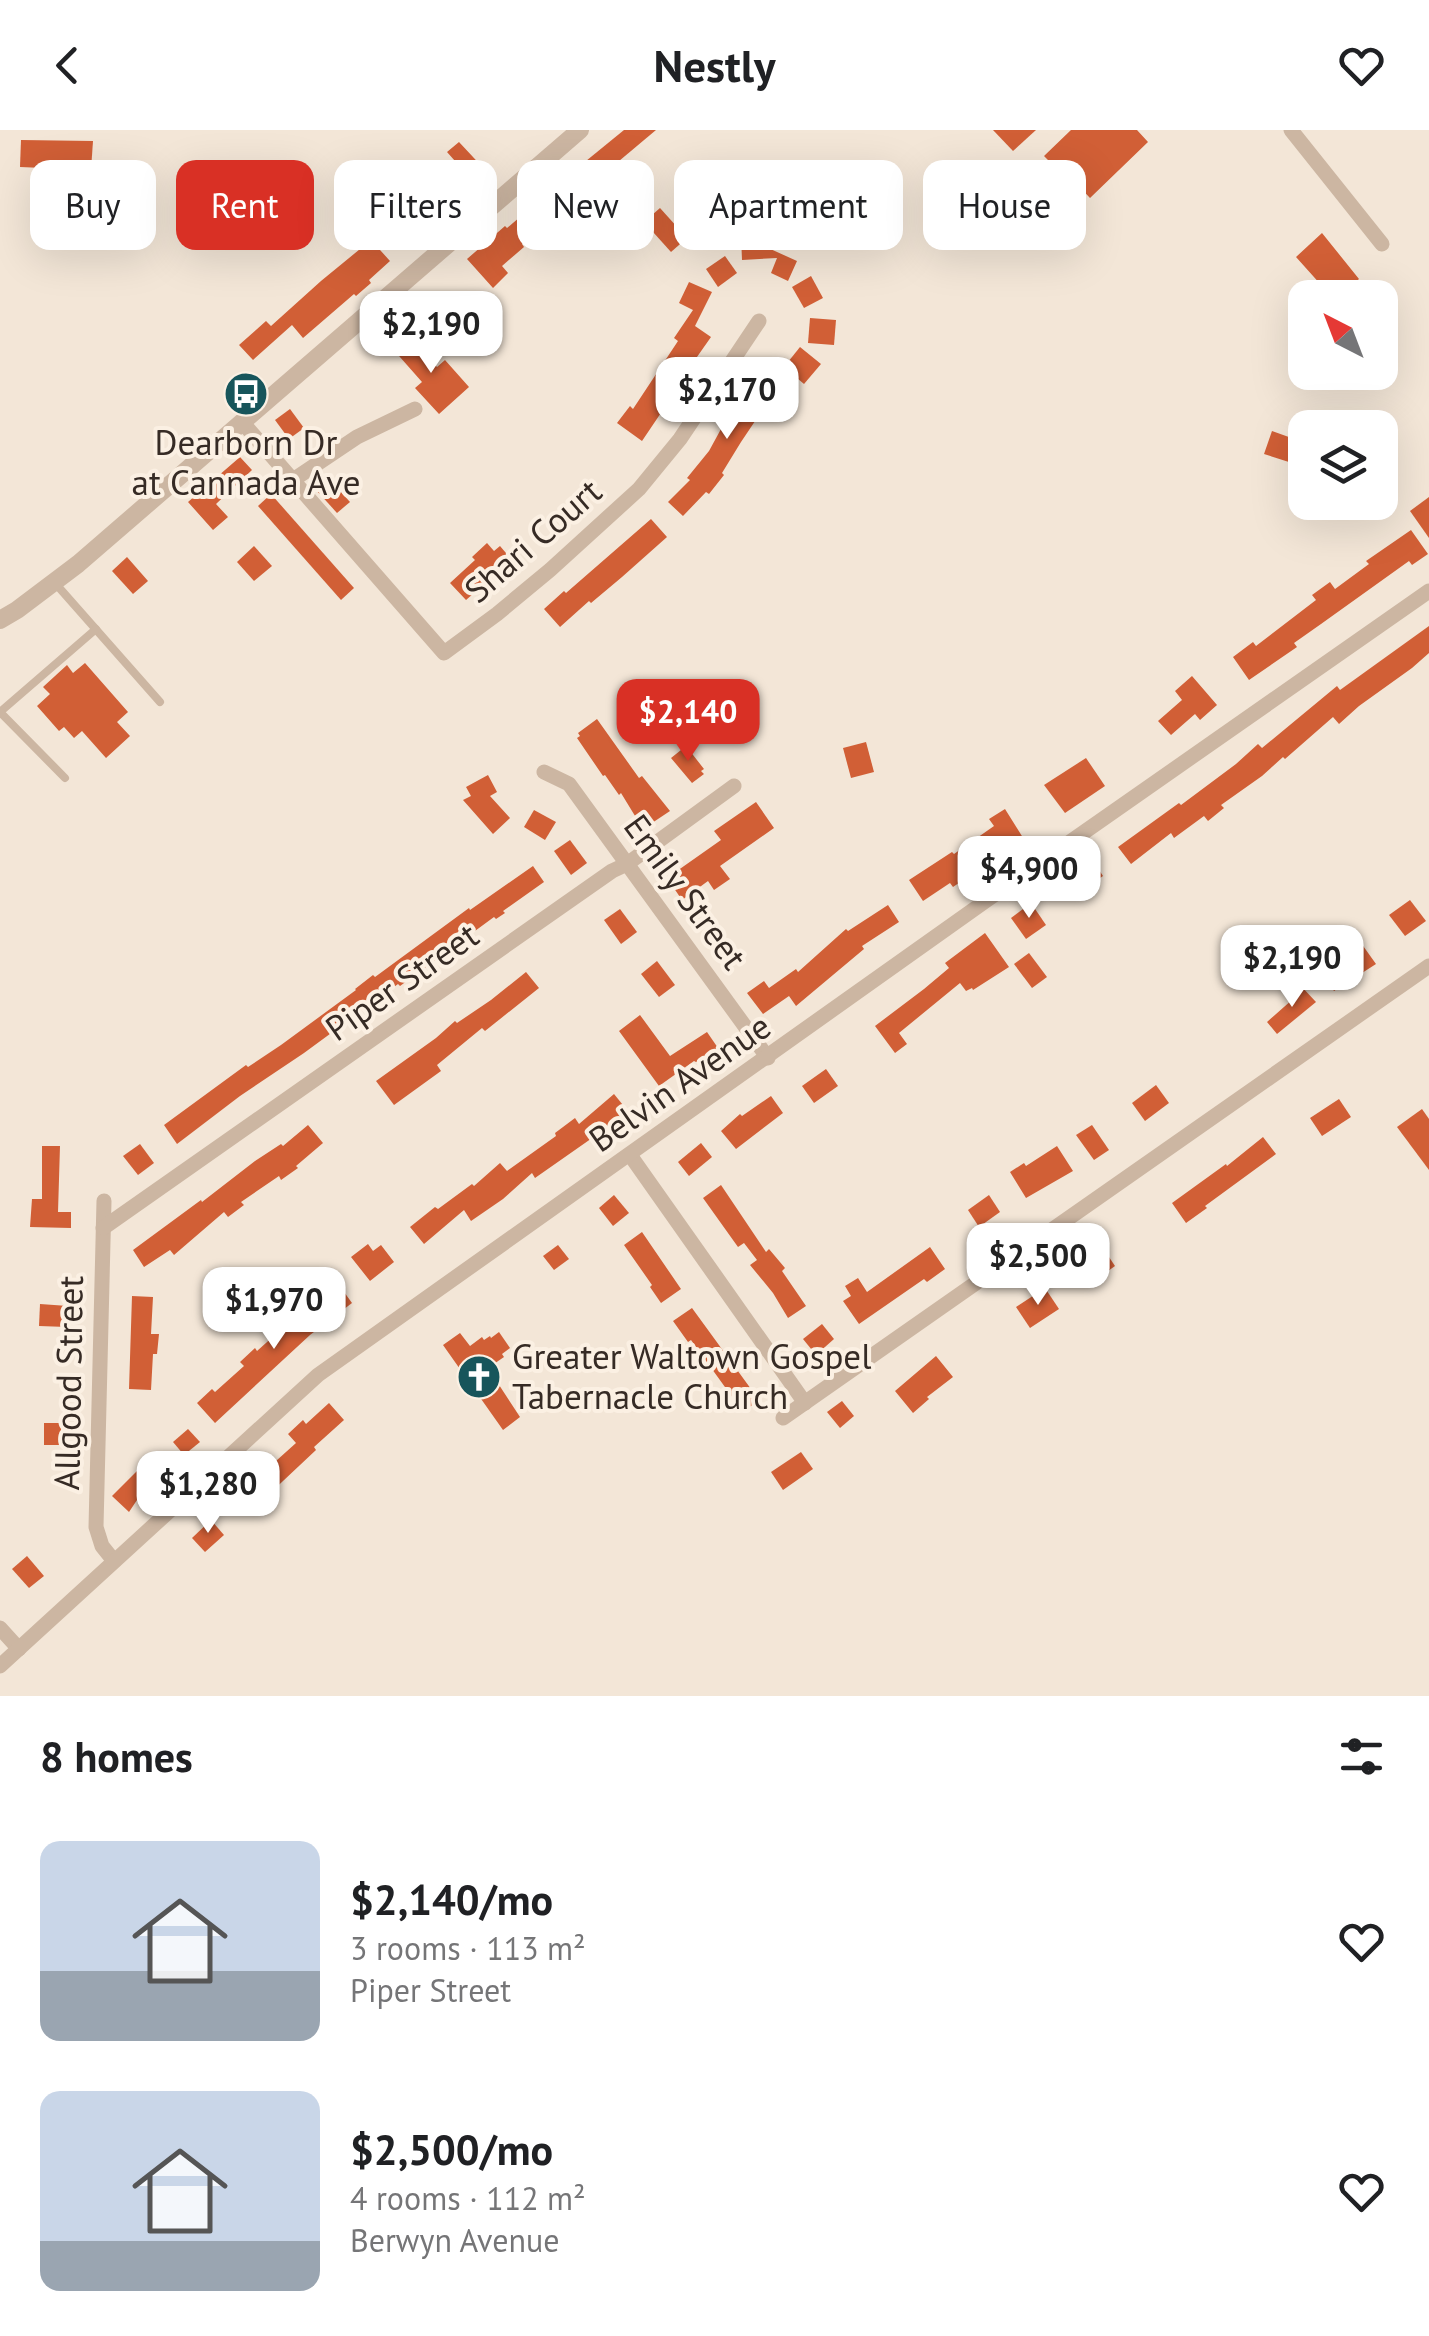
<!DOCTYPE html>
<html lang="en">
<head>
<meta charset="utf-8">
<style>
	:root { --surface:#fff; --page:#f6f6f6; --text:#202124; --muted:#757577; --accent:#d93025 }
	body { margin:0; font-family:"PT Sans",sans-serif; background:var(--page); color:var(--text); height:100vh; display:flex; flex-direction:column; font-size:38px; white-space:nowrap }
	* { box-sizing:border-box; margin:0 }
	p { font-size:32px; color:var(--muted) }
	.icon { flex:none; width:55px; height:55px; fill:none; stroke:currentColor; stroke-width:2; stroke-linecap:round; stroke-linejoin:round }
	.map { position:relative; height:1566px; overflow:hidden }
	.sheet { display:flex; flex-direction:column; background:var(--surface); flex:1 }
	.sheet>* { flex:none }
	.banner { position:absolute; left:30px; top:30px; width:1370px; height:90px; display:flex; gap:20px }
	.needle { width:65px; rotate:318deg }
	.controls { position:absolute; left:1288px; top:150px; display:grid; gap:20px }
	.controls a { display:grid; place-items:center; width:110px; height:110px; border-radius:20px; background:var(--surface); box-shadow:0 10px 40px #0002; font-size:50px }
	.price { position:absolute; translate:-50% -85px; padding:0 22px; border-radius:20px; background:#fff; color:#222; font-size:32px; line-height:65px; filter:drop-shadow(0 2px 5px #0008) }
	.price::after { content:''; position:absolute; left:50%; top:60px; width:30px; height:22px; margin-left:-15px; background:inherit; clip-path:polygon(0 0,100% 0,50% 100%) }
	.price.current { background:var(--accent); color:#fff }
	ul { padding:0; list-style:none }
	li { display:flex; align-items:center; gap:30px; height:250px; padding:0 40px }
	li span { display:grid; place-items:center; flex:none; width:280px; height:200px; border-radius:20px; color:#555 }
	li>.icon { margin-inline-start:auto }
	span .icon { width:120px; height:120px; fill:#fffc; stroke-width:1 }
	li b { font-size:42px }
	h2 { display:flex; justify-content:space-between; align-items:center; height:120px; padding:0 40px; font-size:42px }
	.chip { padding:0 35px; border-radius:20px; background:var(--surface); box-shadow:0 10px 40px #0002; font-size:35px; line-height:90px }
	.chip.current { background:var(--accent); color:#fff }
	header { display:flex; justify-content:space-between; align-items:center; height:130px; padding:0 40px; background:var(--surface); font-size:45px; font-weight:600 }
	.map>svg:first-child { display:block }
	.building { fill:#d15f36 }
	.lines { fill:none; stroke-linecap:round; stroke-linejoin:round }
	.service { stroke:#ccb6a2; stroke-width:8 }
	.minor { stroke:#ccb6a2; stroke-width:15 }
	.tertiary { stroke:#ccb6a2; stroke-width:18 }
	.labels { text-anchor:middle; stroke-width:8; stroke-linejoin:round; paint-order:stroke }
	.poi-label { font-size:35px; fill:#362b25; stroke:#fbf0e3 }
	.street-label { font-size:35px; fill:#362b25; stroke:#fbf0e3 }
</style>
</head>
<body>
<header><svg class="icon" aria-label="back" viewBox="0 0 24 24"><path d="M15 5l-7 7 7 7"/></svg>Nestly<svg class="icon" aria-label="heart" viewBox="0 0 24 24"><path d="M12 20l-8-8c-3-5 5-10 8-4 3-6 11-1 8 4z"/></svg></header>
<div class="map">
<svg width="1429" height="1566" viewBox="0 0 1429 1566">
	<rect width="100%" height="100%" fill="#f3e6d7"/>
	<g class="building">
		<path d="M624,0H656L600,47L586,31Z"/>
		<path d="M993,0H1036L1013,21Z"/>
		<path d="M1071,0H1137L1148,12L1090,68L1057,33L1054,36L1044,26Z"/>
		<path d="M21,10L93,11L91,40L20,37Z"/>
		<path d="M459,12L487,42L430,96L409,73L455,31L447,22Z"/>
		<path d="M534,75L548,91L522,114L524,117L502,136L508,143L493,158L467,129L505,96L507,98Z"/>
		<path d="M660,78L687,108L671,122L644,92Z"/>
		<path d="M1322,103L1359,149L1338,168H1309L1322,156L1296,127Z"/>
		<path d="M766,104V117L797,131L788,151L771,143L777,128L742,130L741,105Z"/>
		<path d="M371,110L390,131L369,150L371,153L356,166L354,164L303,208L292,195L253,230L239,215L266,191L271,196L321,151Z"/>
		<path d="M725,126L737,143L718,157L706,139Z"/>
		<path d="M811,146L823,168L804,178L792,157Z"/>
		<path d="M689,152L712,162L695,196L711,207L671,264L673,265L642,311L617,293L630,276L633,279L678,211L674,208L693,180L679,173Z"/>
		<path d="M810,188L836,190L834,215L808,213Z"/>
		<path d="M407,204L437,237L445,230L469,257L439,284L415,258L422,252L392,218Z"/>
		<path d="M800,217L821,234L804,254L784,237Z"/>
		<path d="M763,237L782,251L741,312L722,343L724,345L709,364L706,362L683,386L668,372L690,350L687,348L709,321L721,299Z"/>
		<path d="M290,279L304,298L289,309L275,290Z"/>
		<path d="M1272,301L1300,311L1292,333L1264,324Z"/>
		<path d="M240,327L252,340L216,374L228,387L213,400L188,372Z"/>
		<path d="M331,351L350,372L337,383L318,362Z"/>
		<path d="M271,364L354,458L341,470L258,376Z"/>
		<path d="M1429,367V408L1410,381Z"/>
		<path d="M651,389L667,407L622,447L591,473L589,471L560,497L544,479L564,461L566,463Z"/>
		<path d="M1411,400L1428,424L1412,435L1409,431L1321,494L1294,513L1297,517L1249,550L1233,527L1253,512L1256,516L1316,470L1312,465L1330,452L1335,459L1369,434L1366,431Z"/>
		<path d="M487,413L494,421L500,416L512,430L466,470L450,453L475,430L472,427Z"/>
		<path d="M254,416L272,436L254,451L237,432Z"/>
		<path d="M127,427L148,451L133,464L112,441Z"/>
		<path d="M1429,496V523L1412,538L1359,576L1339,594L1333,587L1285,629L1283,627L1262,646L1221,675L1224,678L1208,691L1204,686L1174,708L1171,703L1131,734L1118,717L1179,673L1181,675L1236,634L1258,614L1262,618L1337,556L1340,560Z"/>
		<path d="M85,533L128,582L117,592L130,606L106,628L82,601L74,608L64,597L59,601L37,576L50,564L43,557L67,535L73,543Z"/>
		<path d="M1192,546L1217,575L1200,590L1195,584L1171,605L1158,591L1182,570L1175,561Z"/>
		<path d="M597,589L639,648L642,646L670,681L643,699L621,663L619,665L605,645L603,646L577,608L580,606L578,603Z"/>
		<path d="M866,612L874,642L851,648L843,618Z"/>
		<path d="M686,616L704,639L701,641L704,644L692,653L671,628Z"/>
		<path d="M1086,628L1105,656L1065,683L1044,655Z"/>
		<path d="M488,645L497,662L490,666L510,688L493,704L463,670L471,666L466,657Z"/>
		<path d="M756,672L774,698L720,736L730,749L714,760L708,751L682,770L667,748L721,710L714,701Z"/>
		<path d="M1005,679L1025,711L1010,721L1006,714L967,742L969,746L953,757L950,753L923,771L909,750L952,722L954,724L994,696L989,689Z"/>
		<path d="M534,680L556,692L545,710L524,697Z"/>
		<path d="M570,710L587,733L571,745L554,721Z"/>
		<path d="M1090,726L1103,746L1076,764L1068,752L1077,746L1072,739Z"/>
		<path d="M533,736L544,752L503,781L505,783L496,789L494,787L400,856L398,854L304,923L240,966L177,1014L164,995L246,935L248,937L281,915L356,860L355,859L373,845L375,847L469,778L470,780Z"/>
		<path d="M1410,770L1426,791L1405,806L1389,785Z"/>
		<path d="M1031,773L1046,795L1026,809L1011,788Z"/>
		<path d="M888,775L899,792L862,816L864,819L796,876L789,866L763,884L747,863L764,851L769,858L796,839L798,842L846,799L848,801Z"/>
		<path d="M620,779L637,802L621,814L604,790Z"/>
		<path d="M985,803L1009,837L973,860L972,858L966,861L960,853L899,903L907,914L895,923L875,896L924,859L949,838L945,833Z"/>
		<path d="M1361,813L1376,834L1334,861L1318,837L1331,828L1334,832Z"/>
		<path d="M1029,823L1047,847L1032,858L1014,834Z"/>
		<path d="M657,831L675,855L659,867L641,844Z"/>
		<path d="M526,842L539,858L485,901L482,898L437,935L441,941L394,975L376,951L436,908L455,891L457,893L491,870Z"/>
		<path d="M1301,856L1316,872L1277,904L1267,892L1293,869L1290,866Z"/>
		<path d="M640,885L670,926L707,902L718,918L696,932L694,931L659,956L619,901Z"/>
		<path d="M826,939L838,956L814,973L802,956Z"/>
		<path d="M1156,955L1169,973L1145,991L1132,973Z"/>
		<path d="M614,964L627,980L605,999L535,1048L532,1043L503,1069L471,1091L464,1080L424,1114L410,1097L435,1077L438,1079L472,1054L474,1056L500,1033L507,1041L556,1006L555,1003L575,988L579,994Z"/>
		<path d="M771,966L783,983L736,1019L721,1001L740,984L742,986Z"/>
		<path d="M1339,969L1351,987L1322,1006L1310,988Z"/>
		<path d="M1422,979L1429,989V1040L1397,997Z"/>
		<path d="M308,995L323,1013L296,1036L298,1038L281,1050L279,1046L241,1072L244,1075L228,1087L224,1082L174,1125L170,1120L144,1137L133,1120L201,1070L202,1072L255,1031L281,1014L283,1016Z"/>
		<path d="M1092,995L1109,1020L1094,1030L1076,1005Z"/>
		<path d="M1263,1007L1276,1024L1205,1076L1207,1078L1186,1093L1172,1073L1226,1034L1227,1036Z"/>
		<path d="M701,1013L712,1027L689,1046L678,1032Z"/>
		<path d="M140,1014L154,1033L138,1045L123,1026Z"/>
		<path d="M42,1016H60L58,1082H71V1098L30,1097L32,1069H42Z"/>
		<path d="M1057,1016L1073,1041L1026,1068L1010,1042L1024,1033L1026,1036Z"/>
		<path d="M721,1055L766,1122L769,1119L785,1138L782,1141L806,1176L788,1188L773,1163L750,1135L757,1130L744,1113L738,1117L703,1068Z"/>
		<path d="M614,1065L629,1083L613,1096L599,1078Z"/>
		<path d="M989,1065L1000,1082L979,1097L968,1080Z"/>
		<path d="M642,1102L681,1159L661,1173L650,1157L652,1155L624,1115Z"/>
		<path d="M368,1114L373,1121L381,1115L394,1132L370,1151L351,1127Z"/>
		<path d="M558,1115L569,1129L554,1140L543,1126Z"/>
		<path d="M930,1117L945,1139L927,1152L924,1149L859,1194L843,1171L851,1166L845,1156L858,1148L867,1162Z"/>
		<path d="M1103,1118L1115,1136L1090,1154L1078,1137Z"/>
		<path d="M339,1155L352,1173L310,1205L215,1293L197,1273L212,1259L215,1262L244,1236L240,1232L255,1218L257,1221L295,1187L292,1184L308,1170L312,1175Z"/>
		<path d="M1045,1158L1059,1179L1030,1198L1016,1177Z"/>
		<path d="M132,1166L153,1167L151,1204H159L157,1224H153L151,1260L129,1259Z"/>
		<path d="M40,1174L68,1176L67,1197L39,1196Z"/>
		<path d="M692,1178L759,1270L743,1282L691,1210L688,1212L673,1191Z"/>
		<path d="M822,1194L834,1209L816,1225L803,1209Z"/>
		<path d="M499,1202L510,1218L502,1224L504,1227L488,1238L520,1287L503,1300L443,1215L460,1203L470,1216L482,1207L484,1210L490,1206L491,1208Z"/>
		<path d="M936,1226L953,1247L927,1267L929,1269L913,1283L895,1261Z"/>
		<path d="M842,1271L854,1286L840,1298L827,1282Z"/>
		<path d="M329,1273L344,1290L314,1317L316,1320L251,1381L237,1366L296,1313L288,1304L303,1290L306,1294Z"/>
		<rect x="44" y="1293" width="17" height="22"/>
		<path d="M188,1299L200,1312L184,1325L173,1312Z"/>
		<path d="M801,1322L813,1339L783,1360L771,1342Z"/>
		<path d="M152,1326L167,1343L137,1370L129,1382L112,1366Z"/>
		<path d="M211,1390L224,1405L205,1422L192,1408Z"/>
		<path d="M27,1426L44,1446L29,1458L12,1439Z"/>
	</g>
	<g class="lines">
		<g class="service">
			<path d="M55,453L160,572"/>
			<path d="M0,582L96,499"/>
			<path d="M1,583L65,648"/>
		</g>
		<g class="minor">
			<path d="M1291,0L1382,114"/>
			<path d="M242,292L444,523L497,484L550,440L639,359L680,309L759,191"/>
			<path d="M293,350L357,307L415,279"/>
			<path d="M544,642L569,654L768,928"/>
			<path d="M630,1025L805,1273"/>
			<path d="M104,1071L96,1397L102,1416L114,1431"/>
			<path d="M103,1098L612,741L627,734L734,656"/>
			<path d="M783,1288L1429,836"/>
			<path d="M0,1498L19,1519"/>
			<path d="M0,1536L318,1245L987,770L1429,461"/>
		</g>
		<path class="tertiary" d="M0,490L17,480L78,434L580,0"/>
	</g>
	<defs>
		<symbol id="bus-disc" viewBox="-11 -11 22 22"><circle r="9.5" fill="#17555b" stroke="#fbf0e3"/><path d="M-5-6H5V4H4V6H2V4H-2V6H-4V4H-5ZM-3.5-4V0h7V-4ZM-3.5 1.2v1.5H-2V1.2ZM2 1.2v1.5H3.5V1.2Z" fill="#fff"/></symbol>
		<symbol id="church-disc" viewBox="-11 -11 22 22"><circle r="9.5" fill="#17555b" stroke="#fbf0e3"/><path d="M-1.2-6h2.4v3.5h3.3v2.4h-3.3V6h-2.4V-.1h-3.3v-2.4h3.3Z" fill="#fff"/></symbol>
	</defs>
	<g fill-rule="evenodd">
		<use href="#bus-disc" x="221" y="239" width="50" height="50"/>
		<use href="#church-disc" x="454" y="1222" width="50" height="50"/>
	</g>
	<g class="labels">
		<g class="poi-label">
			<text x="246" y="325">Dearborn Dr<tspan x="246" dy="40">at Cannada Ave</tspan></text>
			<text x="512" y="1239" text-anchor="start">Greater Waltown Gospel<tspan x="512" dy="40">Tabernacle Church</tspan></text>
		</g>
		<g class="street-label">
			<text transform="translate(533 411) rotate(-41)" y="12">Shari Court</text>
			<text transform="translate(685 762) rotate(54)" y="12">Emily Street</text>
			<text transform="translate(402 852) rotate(-35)" y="12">Piper Street</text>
			<text transform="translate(680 953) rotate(-35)" y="12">Belvin Avenue</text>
			<text transform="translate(69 1253) rotate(-89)" y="12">Allgood Street</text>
		</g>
	</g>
</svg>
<div class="controls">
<a><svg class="needle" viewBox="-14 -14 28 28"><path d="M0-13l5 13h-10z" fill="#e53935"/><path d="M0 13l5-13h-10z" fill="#757577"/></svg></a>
<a><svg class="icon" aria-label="layers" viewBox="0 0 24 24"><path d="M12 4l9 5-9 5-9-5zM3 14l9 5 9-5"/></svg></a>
</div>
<b class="price" style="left:431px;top:246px">$2,190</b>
<b class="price" style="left:727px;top:312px">$2,170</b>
<b class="price current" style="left:688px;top:634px">$2,140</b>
<b class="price" style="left:1029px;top:791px">$4,900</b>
<b class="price" style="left:1292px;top:880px">$2,190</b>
<b class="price" style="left:1038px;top:1178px">$2,500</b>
<b class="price" style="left:274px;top:1222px">$1,970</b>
<b class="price" style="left:208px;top:1406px">$1,280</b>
<div class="banner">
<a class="chip">Buy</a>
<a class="chip current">Rent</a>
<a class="chip">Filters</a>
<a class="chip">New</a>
<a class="chip">Apartment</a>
<a class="chip">House</a>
</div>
</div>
<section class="sheet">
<h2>8 homes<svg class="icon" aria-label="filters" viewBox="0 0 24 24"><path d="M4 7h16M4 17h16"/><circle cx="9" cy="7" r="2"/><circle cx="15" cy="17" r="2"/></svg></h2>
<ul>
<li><span style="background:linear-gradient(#c9d6e8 65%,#9aa5b1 0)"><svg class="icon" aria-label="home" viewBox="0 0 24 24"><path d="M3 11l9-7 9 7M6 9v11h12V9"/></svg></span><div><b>$2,140/mo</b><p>3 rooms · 113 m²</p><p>Piper Street</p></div><svg class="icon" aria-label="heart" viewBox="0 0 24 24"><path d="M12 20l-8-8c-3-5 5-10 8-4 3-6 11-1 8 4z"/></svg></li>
<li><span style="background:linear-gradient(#c9d6e8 75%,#9aa5b1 0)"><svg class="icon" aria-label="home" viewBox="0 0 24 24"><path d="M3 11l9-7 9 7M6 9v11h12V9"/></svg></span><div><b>$2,500/mo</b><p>4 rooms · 112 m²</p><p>Berwyn Avenue</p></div><svg class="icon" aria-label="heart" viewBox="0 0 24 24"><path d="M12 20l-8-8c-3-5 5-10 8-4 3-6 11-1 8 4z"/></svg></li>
</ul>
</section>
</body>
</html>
